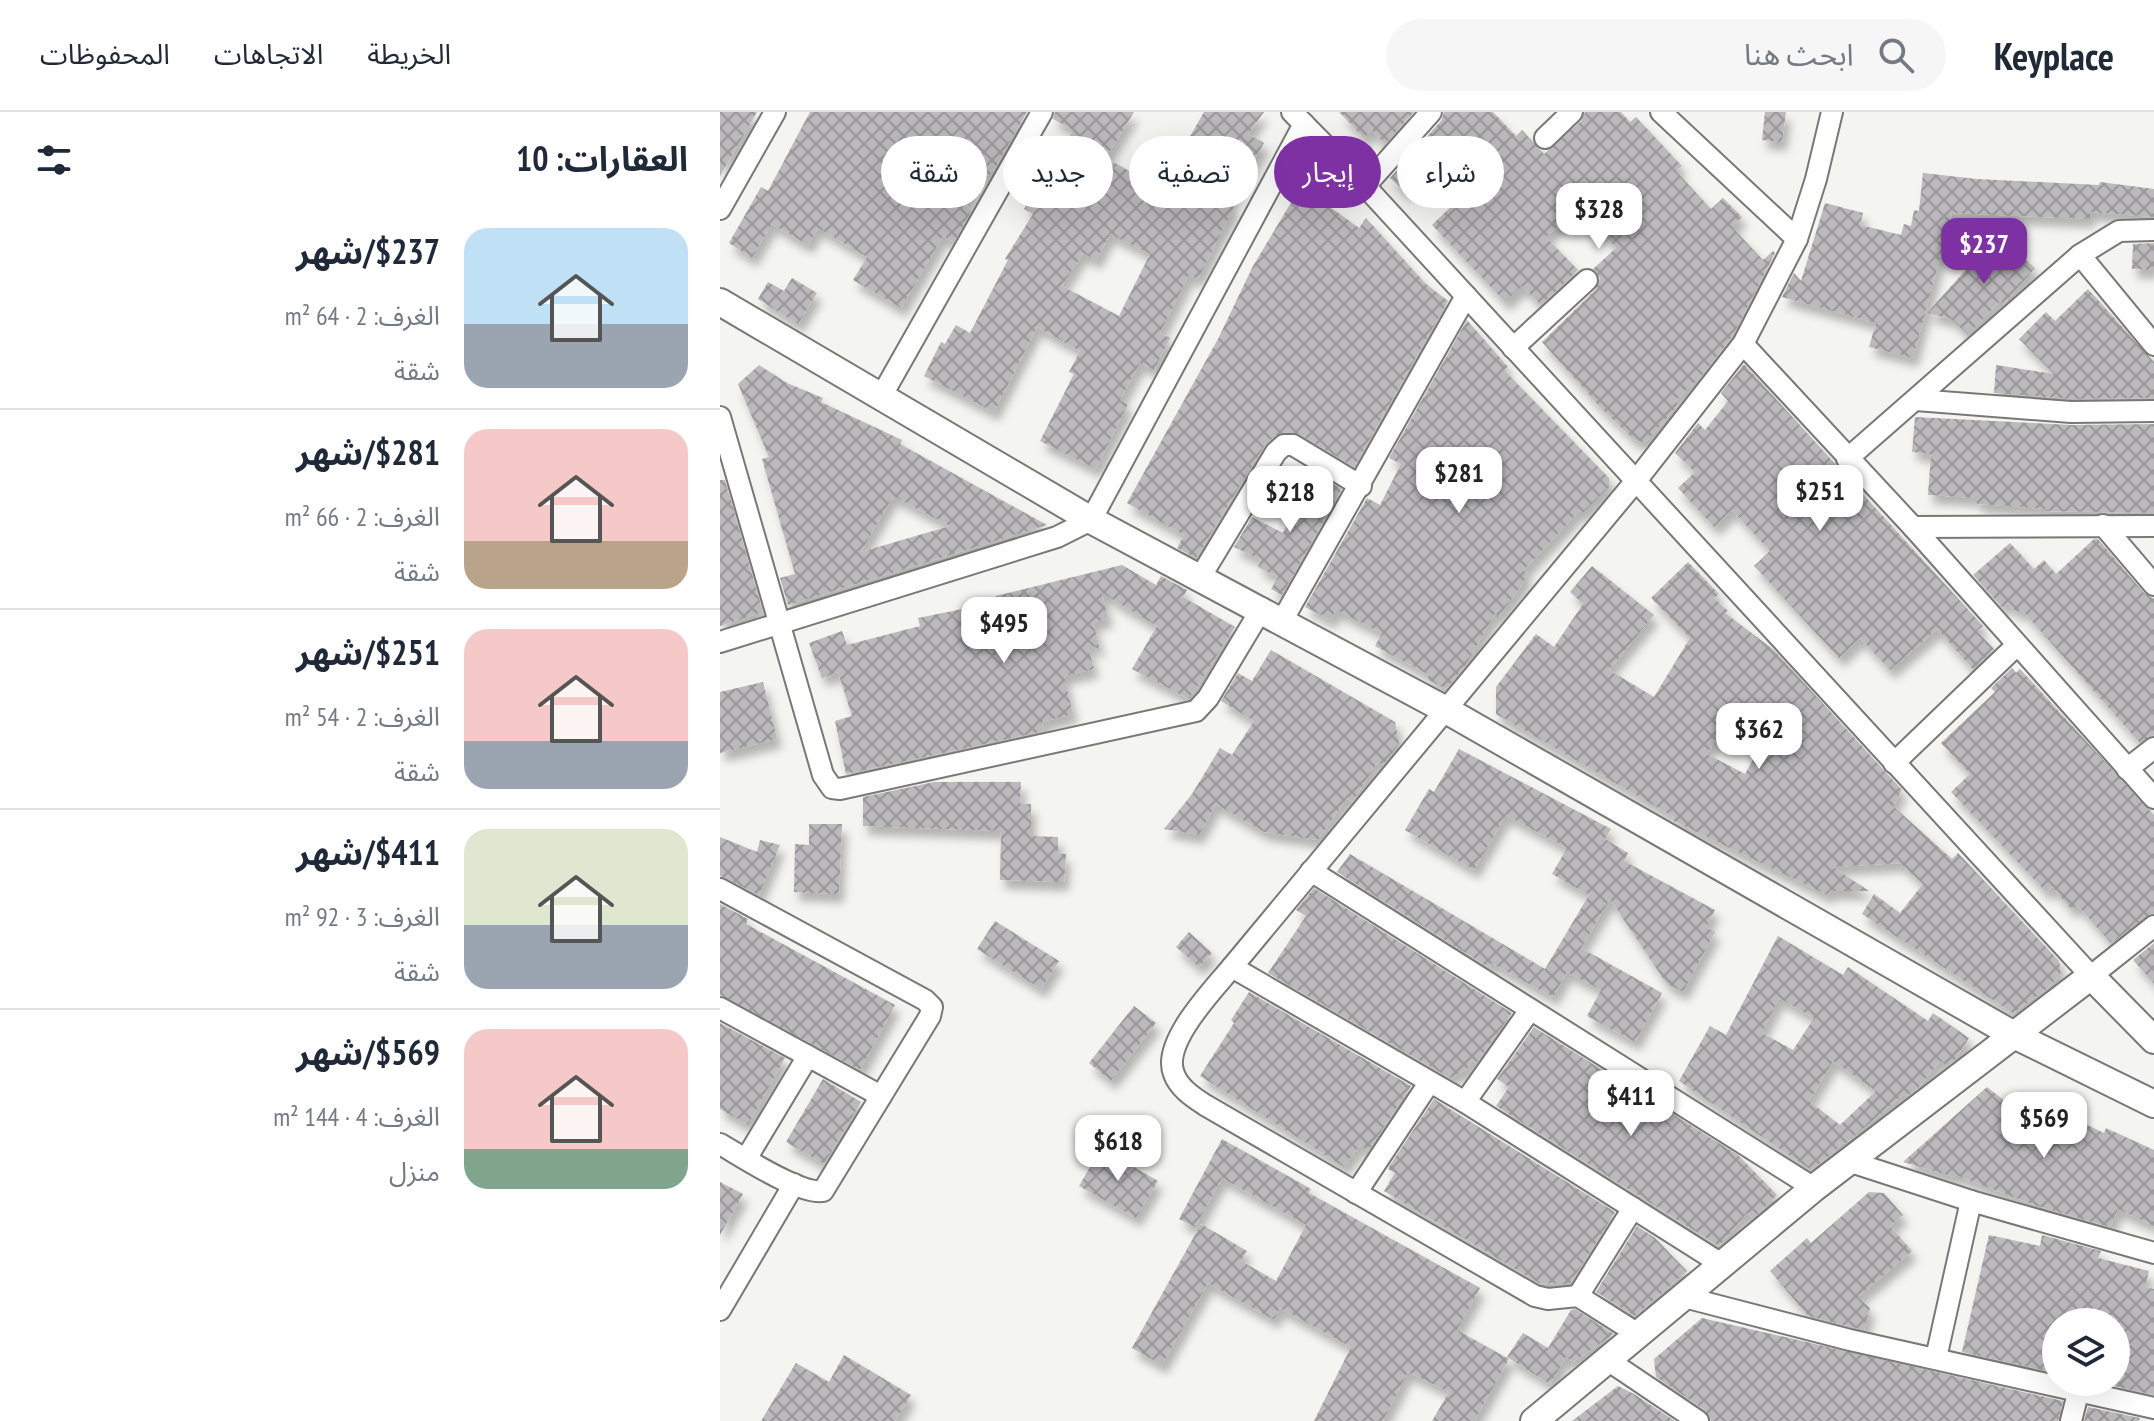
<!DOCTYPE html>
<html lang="ar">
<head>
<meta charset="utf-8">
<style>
	:root { --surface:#fff; --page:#f6f6f7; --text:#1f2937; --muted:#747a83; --line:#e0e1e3; --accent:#7e31a2 }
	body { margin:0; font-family:"PT Sans Narrow","Noto Sans Arabic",sans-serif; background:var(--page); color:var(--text); direction:rtl; height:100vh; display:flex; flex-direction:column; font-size:30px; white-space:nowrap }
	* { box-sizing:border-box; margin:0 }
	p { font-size:26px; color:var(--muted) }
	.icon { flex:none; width:44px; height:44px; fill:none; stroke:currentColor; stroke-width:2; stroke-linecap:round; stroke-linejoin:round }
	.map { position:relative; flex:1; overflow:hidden; direction:ltr }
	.details { display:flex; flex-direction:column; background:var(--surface); width:720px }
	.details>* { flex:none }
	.banner { position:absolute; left:24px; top:24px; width:760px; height:72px; direction:rtl; display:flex; gap:16px }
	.tools { position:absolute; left:1322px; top:1196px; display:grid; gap:16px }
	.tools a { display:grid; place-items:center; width:88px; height:88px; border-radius:50%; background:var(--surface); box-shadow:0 8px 32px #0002; font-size:40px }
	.price { position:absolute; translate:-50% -68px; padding:0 18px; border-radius:16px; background:#fff; color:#222; font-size:26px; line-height:52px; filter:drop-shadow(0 2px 4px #0008) }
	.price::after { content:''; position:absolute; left:50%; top:48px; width:24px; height:18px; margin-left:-12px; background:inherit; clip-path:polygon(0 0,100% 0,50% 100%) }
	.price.on { background:var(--accent); color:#fff }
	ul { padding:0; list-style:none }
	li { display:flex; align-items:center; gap:24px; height:200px; padding:0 32px }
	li+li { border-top:2px solid var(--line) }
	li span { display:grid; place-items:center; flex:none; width:224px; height:160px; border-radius:24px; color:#555 }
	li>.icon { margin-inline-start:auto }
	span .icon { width:96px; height:96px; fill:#fffc; stroke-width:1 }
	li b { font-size:34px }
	h2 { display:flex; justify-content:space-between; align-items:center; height:96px; padding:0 32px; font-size:34px }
	.tag { padding:0 28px; border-radius:36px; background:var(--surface); box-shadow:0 8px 32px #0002; font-size:28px; line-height:72px }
	.tag.on { background:var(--accent); color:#fff }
	header { display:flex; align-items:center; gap:48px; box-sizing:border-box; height:112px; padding:0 40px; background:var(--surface); border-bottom:2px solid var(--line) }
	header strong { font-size:38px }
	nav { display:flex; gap:44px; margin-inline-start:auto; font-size:28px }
	.search { width:560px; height:72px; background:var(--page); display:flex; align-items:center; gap:20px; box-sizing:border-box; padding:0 28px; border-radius:44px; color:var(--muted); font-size:30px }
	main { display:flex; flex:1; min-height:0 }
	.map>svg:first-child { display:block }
	.building { fill:url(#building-cross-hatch); fill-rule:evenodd; filter:url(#shadow) }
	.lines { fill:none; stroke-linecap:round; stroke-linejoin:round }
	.minor-casing { stroke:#787975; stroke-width:24 }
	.tertiary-casing { stroke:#787975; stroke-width:30 }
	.minor { stroke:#fff; stroke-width:20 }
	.tertiary { stroke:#fff; stroke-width:26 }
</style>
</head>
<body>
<header>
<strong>Keyplace</strong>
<div class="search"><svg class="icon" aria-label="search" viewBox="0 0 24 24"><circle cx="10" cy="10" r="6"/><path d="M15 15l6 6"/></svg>ابحث هنا</div>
<nav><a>الخريطة</a><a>الاتجاهات</a><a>المحفوظات</a></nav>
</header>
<main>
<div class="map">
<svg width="1434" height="1309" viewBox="0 0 1434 1309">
	<defs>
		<pattern id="building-cross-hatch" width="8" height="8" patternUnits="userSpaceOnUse" patternTransform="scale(2)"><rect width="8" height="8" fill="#bbb9bc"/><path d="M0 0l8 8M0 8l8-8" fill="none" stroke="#99979a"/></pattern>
		<filter id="shadow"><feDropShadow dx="5" dy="9" stdDeviation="4" flood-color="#0004"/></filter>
	</defs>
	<rect width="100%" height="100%" fill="#f4f5f1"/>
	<g class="building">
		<path d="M0,0H37L0,64Z"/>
		<path d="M90,0H307L275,56L269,64L264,62L246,94L252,98L234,130L223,124L181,196L133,168L147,145L98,116L88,133L52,112L32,146L9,131L41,75L48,79Z"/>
		<path d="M335,0H414L386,46L422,66L429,51L449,61L484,0H544L528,22L544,31L509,92L514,95L478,167L469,163L440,221L450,226L434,258L420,251L400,288L408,292L376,357L320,329L354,262L349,260L360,239L317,215L274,300L204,264L221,230L225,232L236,213L250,221L288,148L285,147L313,102L304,97L317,76L320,78L353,18L333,7ZM390,122L430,142L399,204L342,174L363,141L376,149Z"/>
		<path d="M619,0H694L665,32L652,18L644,26Z"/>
		<path d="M724,0H773L796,24L802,18L824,42L861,9L865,0H901L910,10L916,5L962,54L956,59L991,97L1003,86L1022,105L1012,115L1043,148L1053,139L1055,141L1012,225L979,267L955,289L959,292L925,331L913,327L880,295L822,230L876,177L880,166L873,157L896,136L858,95L826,125L858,158L821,193L802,174L785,190L712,113L741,85L713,55L686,81L670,66L721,9Z"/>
		<path d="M1045,0H1066L1062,30L1042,28Z"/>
		<path d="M1203,61L1257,67L1379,73L1380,70L1434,77V105L1370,100V107L1232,101L1193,246L1149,235L1156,211L1062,185L1074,161L1081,169L1105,91L1143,101L1140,113L1181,123L1184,112L1191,114L1194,98L1199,99Z"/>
		<path d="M581,74L639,116L646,106L706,172L728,189L634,355L579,322L556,323L545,333L476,446L457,436L464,423L407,391L498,227L533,154Z"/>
		<path d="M1277,123L1315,156L1282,194V187L1248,223L1231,207L1207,201Z"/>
		<path d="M1434,131V158L1412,157L1413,132Z"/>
		<path d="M72,166L97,181L78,212L38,187L48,170L64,179Z"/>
		<path d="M1368,177L1434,250V286L1351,287L1274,281L1276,253L1334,262L1299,227L1326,200L1335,209Z"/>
		<path d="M747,208L788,255L784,258L889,366V375L863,401L860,398L803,459L808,461L802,473L777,507V498L746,553L726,577L707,567L709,563L655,534L662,521L616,498L611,508L585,495L647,386L660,393L681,352L669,346Z"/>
		<path d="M1024,252L1263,514L1257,519L1274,537L1253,557L1217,517L1170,558L1140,526L1119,546L1034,454L1050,439L1012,398L994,415L958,376L975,360L955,341L978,311L985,318L1008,289L1001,281Z"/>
		<path d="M39,253L67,271L103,286L101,290L182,328L180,332L327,413L68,493L60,466L75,462L42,347L49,345L18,272ZM173,384L230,414L141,440Z"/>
		<path d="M1195,305L1351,313L1434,312V401L1325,399L1327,397L1257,392V386L1208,383L1211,342L1192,340Z"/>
		<path d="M595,361L622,377L562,483L551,477L558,465L538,455L541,448L514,435L532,405L563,421Z"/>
		<path d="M0,368H5L43,500L0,514Z"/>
		<path d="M1374,427H1378L1424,481L1434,487V623L1420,631L1301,497L1297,501L1288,491L1283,496L1253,463L1290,431L1314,457L1324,448L1336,462Z"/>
		<path d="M968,450L999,482L994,486L1008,499L1005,501L1054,538L1182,678L1173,694L1232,747L1238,741L1339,849L1341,862L1328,876L1293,901L1142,802L1154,782L1180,801L1203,772L1180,751L1113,755L1149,779H1110L1107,783L952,708L954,705L776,602V575L816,522L834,535L863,492L850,480L872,454L934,503L889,558L934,585L970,526L931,486ZM1008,604L1045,625L1025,662L987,642Z"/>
		<path d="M402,453L436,473L441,464L467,478L463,485L515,515L469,587L412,557L437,514L382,481L388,507L373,510L380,538L367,531L374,557L344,564L353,602L322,610L324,619L126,662L115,609L132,604L118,560L102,566L89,531L122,519L127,533L200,514L198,506L277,490L276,484Z"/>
		<path d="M551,538L675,610L679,632L663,653L658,650L632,690L627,686L598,728L544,720L496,692L479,723L444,717L472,682L500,636L512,643L534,609L501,589L518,561L532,569Z"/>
		<path d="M1292,556L1296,561L1300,557L1434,703V801L1391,831L1357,793L1352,798L1332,775L1326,780L1231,680L1250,662L1221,631L1275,580L1271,576Z"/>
		<path d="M43,570L57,627L0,641V580Z"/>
		<path d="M739,637L891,717L885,727L908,741L904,749L995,798L986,815L995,820L963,880L946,871L890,787L861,836L942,881L915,930L867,904L881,878L847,860L833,885L771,851L768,855L617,760L630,742L825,857L869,783L832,762L847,736L786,703L754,758L685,718L709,677L714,680Z"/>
		<path d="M214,670H301L300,692H311V724L338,725V742H346L344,770L280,768L281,719L143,714V685Z"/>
		<path d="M89,712H122L119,782L74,780L75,732L89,733Z"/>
		<path d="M0,725L37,740L40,728L60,733L39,783L0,764Z"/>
		<path d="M594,776L792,901L756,951L752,948L747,957L730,966L548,861L586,804L576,798Z"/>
		<path d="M0,792L28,807L26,812L175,893L140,958L0,883Z"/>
		<path d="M275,809L339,849L321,877L257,837Z"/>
		<path d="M469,820L492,841L479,855L456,835Z"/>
		<path d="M1058,824L1123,863L1128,855L1208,909L1213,901L1249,926L1234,949L1228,954L1220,949L1198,976L1187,984L1184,982L1125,1032L1118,1030L1121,1033L1112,1042L1091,1058L959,969L990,914L1006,923ZM1059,886L1094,906L1073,938L1042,921ZM1113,949L1156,979L1120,1013L1089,989Z"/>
		<path d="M1434,831V872L1413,848Z"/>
		<path d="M529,880L691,974L648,1039L640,1033L624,1055L480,964L514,911L511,908Z"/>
		<path d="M414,894L436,911L391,969L369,951Z"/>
		<path d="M0,911L65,946L28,1013L0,997Z"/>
		<path d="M814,915L1018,1043L1057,1083L1033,1106L1027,1101L999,1134L776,994L789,975L777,967Z"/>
		<path d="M103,967L141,990L104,1052L66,1030Z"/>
		<path d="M1267,975L1286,990L1292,984L1312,999L1317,989L1384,1021L1386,1016L1434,1038V1114L1398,1097L1390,1115L1317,1094L1235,1063L1234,1065L1183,1050Z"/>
		<path d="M714,987L895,1100L850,1172L819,1171L664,1079L675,1061L668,1057L670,1053Z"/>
		<path d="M502,1027L591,1077L589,1081L760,1176L737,1218L789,1247L754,1309H712L729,1280L688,1260L663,1309H594L631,1235L560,1196L554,1208L488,1171L442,1253L412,1236L481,1112L527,1139L521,1149L556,1169L586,1113L502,1066L475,1115L459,1107Z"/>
		<path d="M381,1036L438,1069L416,1106L359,1074Z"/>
		<path d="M0,1070L23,1082L0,1123Z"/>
		<path d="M1149,1080L1164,1081L1183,1103L1170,1114L1192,1139L1138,1185L1150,1196L1144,1218L1088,1204L1050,1159L1087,1126L1091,1131Z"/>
		<path d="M917,1114L935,1126L967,1159L915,1204L876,1180Z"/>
		<path d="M1269,1123L1320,1134L1322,1123L1381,1139L1378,1146L1429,1159L1425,1175L1434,1177V1283L1377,1270H1396V1210H1336V1261L1242,1240Z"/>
		<path d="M855,1197L894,1222L853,1250L846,1245L830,1272L787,1245L803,1221L828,1236L851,1198Z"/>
		<path d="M982,1206L1343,1289L1338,1309H991L985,1298L936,1265L934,1247Z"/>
		<path d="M124,1243L191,1283L175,1309H41L76,1251L109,1270Z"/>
		<path d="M898,1274L914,1282L955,1309H852Z"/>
		<path d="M1368,1295L1420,1306L1419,1309H1364Z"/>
	</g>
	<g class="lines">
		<defs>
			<g id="minor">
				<path d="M572,0L645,74L1371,864L1434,814"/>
				<path d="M941,0L1077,127"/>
				<path d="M825,26L852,0"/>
				<path d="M645,74L711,0"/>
				<path d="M0,97L55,0"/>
				<path d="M1360,143L1434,233"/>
				<path d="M1023,232L1193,415L1434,686"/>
				<path d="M793,236L867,168"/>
				<path d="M162,283L322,0"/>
				<path d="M1196,288L1351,300L1434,299"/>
				<path d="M0,305L103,663L112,676L120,677L476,599L488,586L542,496"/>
				<path d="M1127,347L1360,143L1399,119L1434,118"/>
				<path d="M1383,413L1434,473"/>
				<path d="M1193,415L1434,414"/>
				<path d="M481,464L556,340L564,333H573L641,374"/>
				<path d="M562,509L746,184"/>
				<path d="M0,530L337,425L371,408L584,12"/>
				<path d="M1174,651L1296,534"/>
				<path d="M1407,657L1434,636"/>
				<path d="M591,759L1094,1076"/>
				<path d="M0,777L205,888L212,895L210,904L103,1079C80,1083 21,1044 0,1032"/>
				<path d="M512,855L745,990L1003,1153"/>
				<path d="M0,896L161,984"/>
				<path d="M745,990L810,898"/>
				<path d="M26,1047L88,944"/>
				<path d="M1131,1050L1251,1089L1434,1141"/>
				<path d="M636,1081L709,971"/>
				<path d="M858,1184L913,1096"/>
				<path d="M964,1185L1130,1228L1434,1296"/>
				<path d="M0,1198L74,1072"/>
				<path d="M918,1222L858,1184L828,1187L815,1184L485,993C473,985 459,976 454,962C441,931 493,878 512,855L915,370L1023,232L1077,127L1096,67L1112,0"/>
				<path d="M1216,1246L1251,1089"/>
				<path d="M889,1249L978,1309"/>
				<path d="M1351,1309L1359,1277"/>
			</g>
			<g id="tertiary">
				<path d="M0,190L371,408L726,598L1294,923L1434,992"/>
				<path d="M814,1309L1094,1076L1371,864L1434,928"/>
			</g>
		</defs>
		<use href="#minor" class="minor-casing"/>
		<use href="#tertiary" class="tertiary-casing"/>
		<use href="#minor" class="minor"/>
		<use href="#tertiary" class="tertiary"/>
	</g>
</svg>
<div class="tools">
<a><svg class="icon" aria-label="layers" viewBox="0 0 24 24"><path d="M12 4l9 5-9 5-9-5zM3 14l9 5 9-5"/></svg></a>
</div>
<b class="price" style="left:879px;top:139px">$328</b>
<b class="price on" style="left:1264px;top:174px">$237</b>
<b class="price" style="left:739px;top:403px">$281</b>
<b class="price" style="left:1100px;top:421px">$251</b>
<b class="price" style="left:570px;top:422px">$218</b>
<b class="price" style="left:284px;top:553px">$495</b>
<b class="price" style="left:1039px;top:659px">$362</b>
<b class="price" style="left:911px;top:1026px">$411</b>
<b class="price" style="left:1324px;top:1048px">$569</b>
<b class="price" style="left:398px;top:1071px">$618</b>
<div class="banner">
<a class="tag">شراء</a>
<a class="tag on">إيجار</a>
<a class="tag">تصفية</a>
<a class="tag">جديد</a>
<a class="tag">شقة</a>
</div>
</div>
<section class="details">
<h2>العقارات: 10<svg class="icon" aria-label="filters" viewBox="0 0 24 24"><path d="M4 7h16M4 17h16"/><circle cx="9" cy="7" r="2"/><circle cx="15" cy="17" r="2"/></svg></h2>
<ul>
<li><span style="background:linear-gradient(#bfe0f5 60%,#9aa5b1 0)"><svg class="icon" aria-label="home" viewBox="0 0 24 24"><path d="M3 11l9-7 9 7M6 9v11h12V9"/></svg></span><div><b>$237/شهر</b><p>الغرف: 2 · 64 m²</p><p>شقة</p></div></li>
<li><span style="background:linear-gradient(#f6c9c9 70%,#b9a48a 0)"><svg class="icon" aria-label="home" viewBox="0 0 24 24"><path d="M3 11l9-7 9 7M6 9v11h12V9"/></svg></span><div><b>$281/شهر</b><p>الغرف: 2 · 66 m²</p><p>شقة</p></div></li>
<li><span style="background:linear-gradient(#f6c9c9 70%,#9aa5b1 0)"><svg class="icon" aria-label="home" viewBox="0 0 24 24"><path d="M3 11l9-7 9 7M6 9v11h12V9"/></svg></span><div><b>$251/شهر</b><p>الغرف: 2 · 54 m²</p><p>شقة</p></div></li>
<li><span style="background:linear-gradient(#dfe7d0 60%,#9aa5b1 0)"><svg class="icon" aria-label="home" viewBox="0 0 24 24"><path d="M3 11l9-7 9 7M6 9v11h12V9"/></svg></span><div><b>$411/شهر</b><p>الغرف: 3 · 92 m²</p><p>شقة</p></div></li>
<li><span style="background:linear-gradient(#f6c9c9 75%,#7fa58c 0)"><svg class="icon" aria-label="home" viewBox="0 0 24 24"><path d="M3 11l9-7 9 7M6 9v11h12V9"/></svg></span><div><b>$569/شهر</b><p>الغرف: 4 · 144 m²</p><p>منزل</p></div></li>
</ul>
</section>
</main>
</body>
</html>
